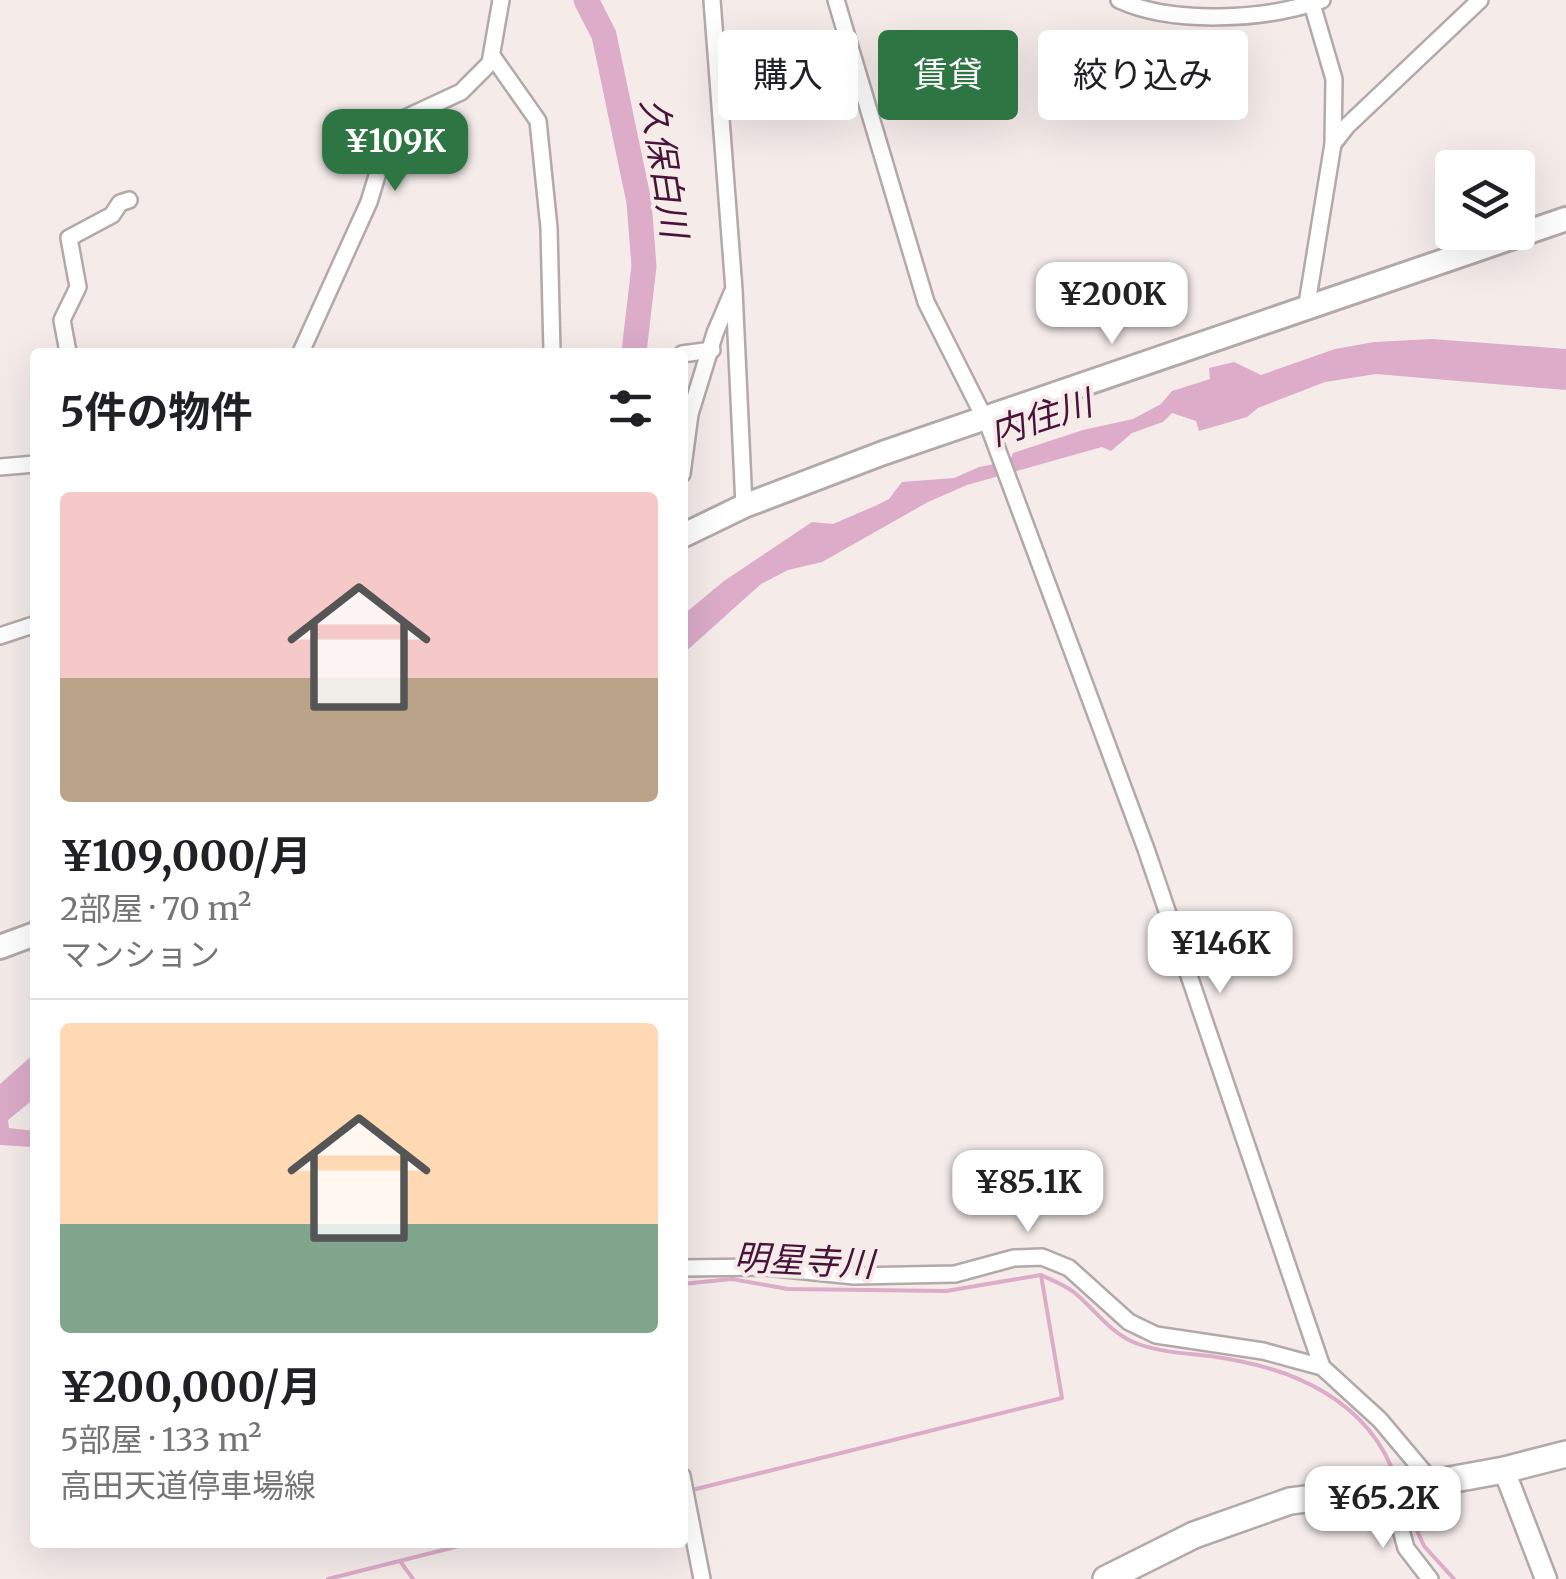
<!DOCTYPE html>
<html lang="ja">
<head>
<meta charset="utf-8">
<style>
	:root { --surface:#fff; --page:#f6f6f6; --text:#202124; --muted:#757577; --line:#e0e0e0; --accent:#2d7643 }
	body { margin:0; font-family:Merriweather,"Noto Sans JP",serif; background:var(--page); color:var(--text); height:100vh; display:flex; flex-direction:column; font-size:38px; white-space:nowrap }
	* { box-sizing:border-box; margin:0 }
	p { font-size:32px; color:var(--muted) }
	.icon { flex:none; width:55px; height:55px; fill:none; stroke:currentColor; stroke-width:2; stroke-linecap:round; stroke-linejoin:round }
	.map { position:relative; flex:1; overflow:hidden }
	.sheet { position:absolute; left:30px; top:348px; width:658px; height:1200px; display:flex; flex-direction:column; background:var(--surface); border-radius:10px; box-shadow:0 10px 40px #0002 }
	.sheet>* { flex:none }
	.banner { position:absolute; left:718px; top:30px; width:698px; height:90px; display:flex; gap:20px }
	.tools { position:absolute; left:1435px; top:150px; display:grid; gap:20px }
	.tools a { display:grid; place-items:center; width:100px; height:100px; border-radius:10px; background:var(--surface); box-shadow:0 10px 40px #0002; font-size:50px }
	.price { position:absolute; translate:-50% -85px; padding:0 22px; border-radius:20px; background:#fff; color:#222; font-size:32px; line-height:65px; filter:drop-shadow(0 2px 5px #0008) }
	.price::after { content:''; position:absolute; left:50%; top:60px; width:30px; height:22px; margin-left:-15px; background:inherit; clip-path:polygon(0 0,100% 0,50% 100%) }
	.price.active { background:var(--accent); color:#fff }
	ul { padding:0; list-style:none }
	li { display:grid; align-content:center; gap:20px; height:530px; padding:0 30px }
	li+li { border-top:2px solid var(--line) }
	li span { display:grid; place-items:center; height:310px; border-radius:10px; color:#555 }
	li>.icon { margin-inline-start:auto }
	span .icon { width:180px; height:180px; fill:#fffc; stroke-width:1 }
	li b { font-size:42px }
	h2 { display:flex; justify-content:space-between; align-items:center; height:120px; padding:0 30px; font-size:42px }
	.chip { padding:0 35px; border-radius:10px; background:var(--surface); box-shadow:0 10px 40px #0002; font-size:35px; line-height:90px }
	.chip.active { background:var(--accent); color:#fff }
	.map>svg:first-child { display:block }
	.water { fill:#dcacc9 }
	.lines { fill:none; stroke-linecap:round; stroke-linejoin:round }
	.stream { stroke:#dcacc9; stroke-width:4 }
	.river { stroke:#dcacc9; stroke-width:25 }
	.minor-casing { stroke:#b2a9a8; stroke-width:20 }
	.tertiary-casing { stroke:#b2a9a8; stroke-width:25 }
	.secondary-casing { stroke:#b2a9a8; stroke-width:28 }
	.primary-casing { stroke:#b2a9a8; stroke-width:30 }
	.minor { stroke:#fff; stroke-width:15 }
	.tertiary { stroke:#fff; stroke-width:20 }
	.secondary { stroke:#fff; stroke-width:22 }
	.primary { stroke:#fff; stroke-width:25 }
	.labels { text-anchor:middle; stroke-width:8; stroke-linejoin:round; paint-order:stroke }
	.water-label { font-size:35px; font-style:italic; fill:#491239; stroke:#f5ecea }
</style>
</head>
<body>
<div class="map">
<svg width="1566" height="1579" viewBox="0 0 1566 1579">
	<rect width="100%" height="100%" fill="#f5ecea"/>
	<g class="water">
		<path d="M1432,339L1566,349V390L1376,374L1325,382L1258,408L1247,417L1199,431L1196,421L1172,413L1163,422L1132,433L1111,451L1102,447L967,485L928,502L822,562L788,570L761,584L683,654V615L724,581L812,522L833,524L875,506L889,499L902,482L954,478L979,467L1010,461L1013,453L1083,430L1133,419L1161,404L1172,391L1210,379L1209,368L1234,362L1261,375L1335,349L1374,342Z"/>
		<path d="M35,1053V1098L8,1120L9,1128L35,1131L34,1147L0,1145V1084Z"/>
	</g>
	<g class="lines">
		<g class="stream">
			<path d="M1041,1275C1052,1280 1065,1285 1075,1293C1095,1310 1109,1331 1133,1342C1159,1353 1189,1353 1216,1357C1293,1368 1369,1400 1396,1479"/>
			<path d="M682,1284L732,1279L788,1289L946,1291L1041,1275"/>
			<path d="M688,1491L1062,1398L1041,1275"/>
			<path d="M1402,1497L1424,1546L1454,1579"/>
			<path d="M400,1561L413,1579"/>
			<path d="M328,1579L475,1542"/>
		</g>
		<path class="river" d="M586,0L604,35L639,202L644,266L634,352"/>
		<defs>
			<g id="minor">
				<path d="M712,0L734,290L744,506"/>
				<path d="M836,0L926,302L989,427L1146,849L1322,1367L1380,1420L1433,1483"/>
				<path d="M1119,0C1173,25 1266,20 1322,0"/>
				<path d="M1312,4L1334,79L1333,144"/>
				<path d="M493,57L538,121L549,228L552,352"/>
				<path d="M1306,310L1333,144L1347,126L1480,0"/>
				<path d="M68,352L62,320L78,287L69,238L112,215L120,203L129,200"/>
				<path d="M301,352L369,202L390,133L405,118L461,92L490,63L501,0"/>
				<path d="M682,354L712,350"/>
				<path d="M0,467L35,464"/>
				<path d="M682,474L690,414L715,333L732,293"/>
				<path d="M0,636L33,625"/>
				<path d="M682,1268L765,1267L854,1276L955,1274L1014,1258L1042,1257L1069,1268L1129,1322L1156,1335L1263,1351L1322,1367"/>
				<path d="M682,1476L702,1579"/>
				<path d="M1390,1490L1406,1548L1430,1579"/>
			</g>
			<path id="tertiary" d="M1504,1470L1546,1579"/>
			<g id="secondary">
				<path d="M682,536L744,506L883,453L1566,219"/>
				<path d="M0,947L35,934"/>
			</g>
			<path id="primary" d="M1106,1579L1194,1535L1290,1501L1433,1483L1504,1470L1566,1454"/>
		</defs>
		<use href="#minor" class="minor-casing"/>
		<use href="#tertiary" class="tertiary-casing"/>
		<use href="#secondary" class="secondary-casing"/>
		<use href="#primary" class="primary-casing"/>
		<use href="#minor" class="minor"/>
		<use href="#tertiary" class="tertiary"/>
		<use href="#secondary" class="secondary"/>
		<use href="#primary" class="primary"/>
	</g>
	<g class="labels">
		<g class="water-label">
			<text transform="translate(664 168) rotate(81)" y="12">久保白川</text>
			<text transform="translate(1041 418) rotate(-18)" y="12">内住川</text>
			<text transform="translate(804 1261) rotate(3)" y="12">明星寺川</text>
		</g>
	</g>
</svg>
<div class="tools">
<a><svg class="icon" aria-label="layers" viewBox="0 0 24 24"><path d="M12 4l9 5-9 5-9-5zM3 14l9 5 9-5"/></svg></a>
</div>
<b class="price active" style="left:395px;top:194px">¥109K</b>
<b class="price" style="left:1112px;top:347px">¥200K</b>
<b class="price" style="left:1220px;top:996px">¥146K</b>
<b class="price" style="left:1028px;top:1235px">¥85.1K</b>
<b class="price" style="left:1383px;top:1551px">¥65.2K</b>
<div class="banner">
<a class="chip">購入</a>
<a class="chip active">賃貸</a>
<a class="chip">絞り込み</a>
</div>
<section class="sheet">
<h2>5件の物件<svg class="icon" aria-label="filters" viewBox="0 0 24 24"><path d="M4 7h16M4 17h16"/><circle cx="9" cy="7" r="2"/><circle cx="15" cy="17" r="2"/></svg></h2>
<ul>
<li><span style="background:linear-gradient(#f6c9c9 60%,#b9a48a 0)"><svg class="icon" aria-label="home" viewBox="0 0 24 24"><path d="M3 11l9-7 9 7M6 9v11h12V9"/></svg></span><div><b>¥109,000/月</b><p>2部屋 · 70 m²</p><p>マンション</p></div></li>
<li><span style="background:linear-gradient(#ffd9b3 65%,#7fa58c 0)"><svg class="icon" aria-label="home" viewBox="0 0 24 24"><path d="M3 11l9-7 9 7M6 9v11h12V9"/></svg></span><div><b>¥200,000/月</b><p>5部屋 · 133 m²</p><p>高田天道停車場線</p></div></li>
</ul>
</section>
</div>
</body>
</html>
